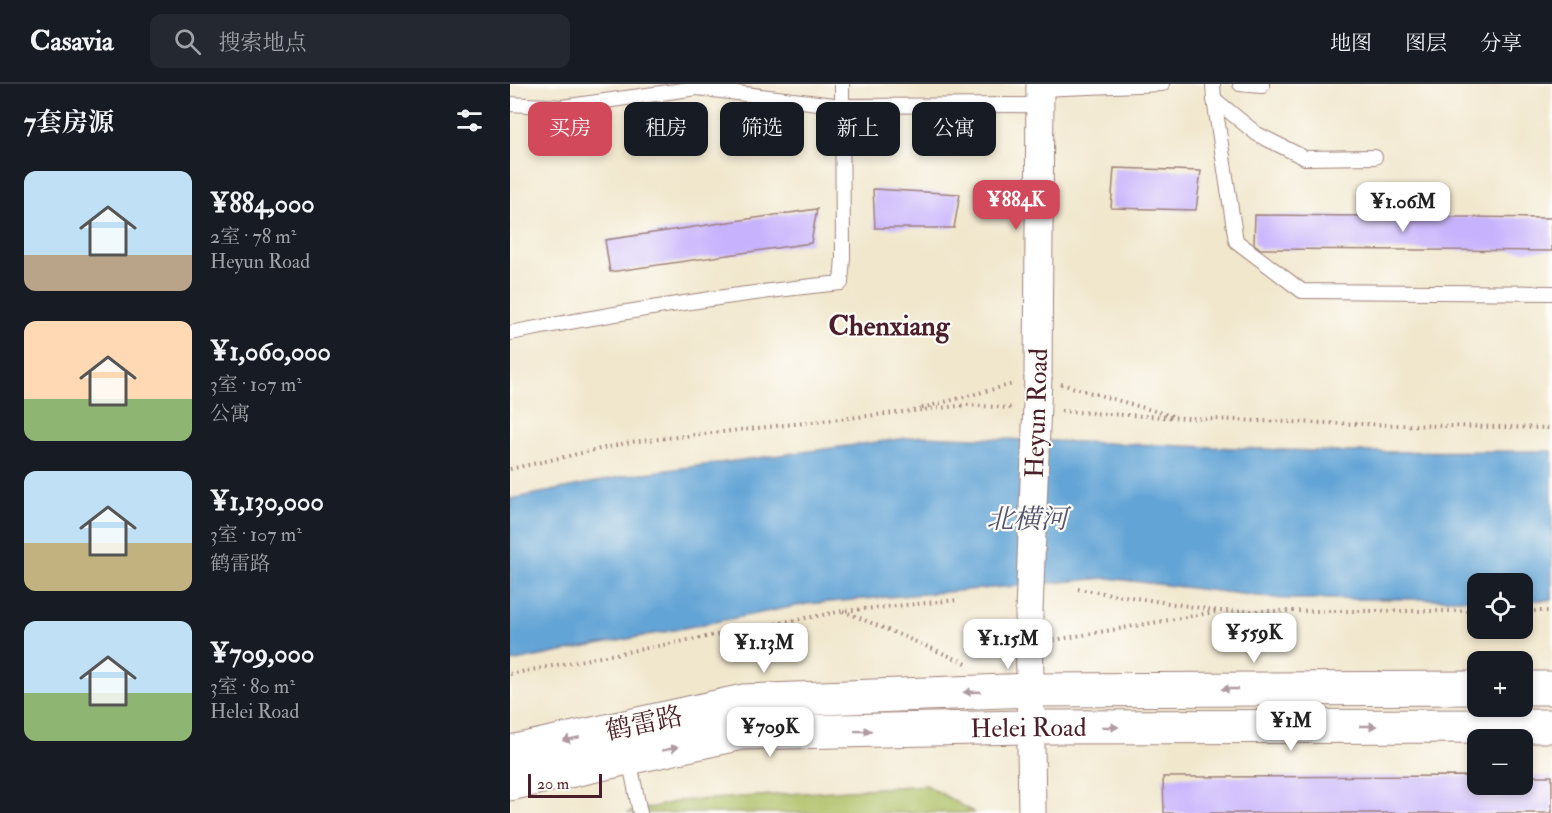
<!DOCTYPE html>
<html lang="zh">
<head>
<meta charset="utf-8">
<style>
	:root { --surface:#171b24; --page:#242831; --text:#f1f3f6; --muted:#9ea1a6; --line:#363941; --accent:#d1495b }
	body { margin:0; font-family:"IM FELL Double Pica","Noto Serif SC",serif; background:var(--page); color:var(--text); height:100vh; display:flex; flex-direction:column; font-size:22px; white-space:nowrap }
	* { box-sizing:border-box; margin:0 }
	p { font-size:20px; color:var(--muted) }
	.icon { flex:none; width:33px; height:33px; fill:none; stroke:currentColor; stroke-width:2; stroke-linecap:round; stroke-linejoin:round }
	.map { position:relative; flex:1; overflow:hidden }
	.sheet { display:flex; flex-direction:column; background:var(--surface); width:510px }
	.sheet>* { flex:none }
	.hud { position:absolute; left:18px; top:18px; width:570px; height:54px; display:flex; gap:12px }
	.controls { position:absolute; left:957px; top:489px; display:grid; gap:12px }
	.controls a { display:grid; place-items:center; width:66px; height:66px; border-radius:12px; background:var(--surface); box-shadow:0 3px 9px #0003; font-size:30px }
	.scale { position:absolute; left:18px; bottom:15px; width:74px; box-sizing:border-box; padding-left:6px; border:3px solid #4a1f2b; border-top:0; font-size:16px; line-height:21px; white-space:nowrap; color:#4a1f2b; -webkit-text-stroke:4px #fdfcf7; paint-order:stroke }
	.price { position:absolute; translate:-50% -51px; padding:0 14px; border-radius:12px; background:#fff; color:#222; font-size:20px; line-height:39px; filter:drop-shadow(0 2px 3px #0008) }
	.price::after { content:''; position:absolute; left:50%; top:36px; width:18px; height:14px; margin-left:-9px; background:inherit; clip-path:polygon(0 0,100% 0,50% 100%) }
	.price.selected { background:var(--accent); color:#fff }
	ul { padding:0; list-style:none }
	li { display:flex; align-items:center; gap:18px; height:150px; padding:0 24px }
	li span { display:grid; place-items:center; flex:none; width:168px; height:120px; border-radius:12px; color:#555 }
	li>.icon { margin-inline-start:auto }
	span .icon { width:72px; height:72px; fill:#fffc; stroke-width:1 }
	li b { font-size:26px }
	h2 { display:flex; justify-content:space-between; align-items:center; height:72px; padding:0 24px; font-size:26px }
	.chip { padding:0 21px; border-radius:12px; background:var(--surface); box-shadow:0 3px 9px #0003; font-size:21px; line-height:54px }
	.chip.selected { background:var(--accent); color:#fff }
	header { display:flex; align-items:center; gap:36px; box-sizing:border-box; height:84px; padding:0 30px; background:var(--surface); border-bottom:2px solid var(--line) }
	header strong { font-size:28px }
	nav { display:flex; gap:33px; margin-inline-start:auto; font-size:21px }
	.search { width:420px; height:54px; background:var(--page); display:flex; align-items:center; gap:15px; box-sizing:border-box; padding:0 21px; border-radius:12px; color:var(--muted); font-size:22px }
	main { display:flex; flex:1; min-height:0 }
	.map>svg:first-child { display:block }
	.green { fill:#aabd61; stroke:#7a6e46; stroke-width:1.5 }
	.water { fill:#63a4d6; stroke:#566280; stroke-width:1.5 }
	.building { fill:#c7b2fd }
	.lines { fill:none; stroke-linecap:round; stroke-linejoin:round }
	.service-casing { stroke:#9e837c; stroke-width:16 }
	.minor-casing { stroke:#9e837c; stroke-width:29 }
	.tertiary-casing { stroke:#9e837c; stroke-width:35 }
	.path { stroke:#9e837c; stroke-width:4; stroke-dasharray:1.5 4.5; stroke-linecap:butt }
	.service { stroke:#fff; stroke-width:14 }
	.minor { stroke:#fff; stroke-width:27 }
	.tertiary { stroke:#fff; stroke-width:33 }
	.minor-bridge-casing { stroke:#9e837c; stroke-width:29; stroke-linecap:butt }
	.minor-bridge { stroke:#fff; stroke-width:27 }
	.oneway { fill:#ae9aa0 }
	.labels { text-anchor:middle; stroke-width:4.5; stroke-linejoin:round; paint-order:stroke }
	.street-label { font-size:26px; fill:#4a1f2b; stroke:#fdfcf7 }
	.water-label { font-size:27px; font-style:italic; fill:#54546f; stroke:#fdfcf7 }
	.quarter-label { font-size:28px; font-weight:bold; fill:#4a1f2b; stroke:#fdfcf7 }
</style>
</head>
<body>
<header>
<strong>Casavia</strong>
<div class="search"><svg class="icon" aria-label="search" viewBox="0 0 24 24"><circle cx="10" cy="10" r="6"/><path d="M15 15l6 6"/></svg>搜索地点</div>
<nav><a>地图</a><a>图层</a><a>分享</a></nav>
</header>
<main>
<section class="sheet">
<h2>7套房源<svg class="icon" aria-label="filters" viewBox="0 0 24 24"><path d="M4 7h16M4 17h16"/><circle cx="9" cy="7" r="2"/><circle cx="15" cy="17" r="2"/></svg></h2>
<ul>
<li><span style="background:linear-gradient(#bfe0f5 70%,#b9a48a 0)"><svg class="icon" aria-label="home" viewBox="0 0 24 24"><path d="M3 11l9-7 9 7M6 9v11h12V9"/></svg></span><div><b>¥884,000</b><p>2室 · 78 m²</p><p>Heyun Road</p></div></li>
<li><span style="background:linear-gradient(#ffd9b3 65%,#8fb573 0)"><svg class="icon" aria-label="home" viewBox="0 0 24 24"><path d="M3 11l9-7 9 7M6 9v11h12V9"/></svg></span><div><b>¥1,060,000</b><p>3室 · 107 m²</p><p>公寓</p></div></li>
<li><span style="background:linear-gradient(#bfe0f5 60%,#c2b280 0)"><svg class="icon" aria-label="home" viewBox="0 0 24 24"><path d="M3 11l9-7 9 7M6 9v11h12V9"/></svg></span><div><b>¥1,130,000</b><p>3室 · 107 m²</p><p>鹤雷路</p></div></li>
<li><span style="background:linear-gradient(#bfe0f5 60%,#8fb573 0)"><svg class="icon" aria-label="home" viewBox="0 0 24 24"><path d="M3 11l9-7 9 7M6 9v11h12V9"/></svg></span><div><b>¥709,000</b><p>3室 · 80 m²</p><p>Helei Road</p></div></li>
</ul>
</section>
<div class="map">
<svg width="1042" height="729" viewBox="0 0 1042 729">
	<rect width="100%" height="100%" fill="#fdfcf7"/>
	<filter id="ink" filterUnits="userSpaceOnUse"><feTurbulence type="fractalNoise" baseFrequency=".0167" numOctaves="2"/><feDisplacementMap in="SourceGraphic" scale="12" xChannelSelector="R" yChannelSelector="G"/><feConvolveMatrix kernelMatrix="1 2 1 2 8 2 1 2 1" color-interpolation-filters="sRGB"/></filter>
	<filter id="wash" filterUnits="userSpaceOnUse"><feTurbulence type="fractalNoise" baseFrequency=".008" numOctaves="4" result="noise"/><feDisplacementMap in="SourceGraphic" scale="24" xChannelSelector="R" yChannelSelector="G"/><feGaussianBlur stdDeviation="1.35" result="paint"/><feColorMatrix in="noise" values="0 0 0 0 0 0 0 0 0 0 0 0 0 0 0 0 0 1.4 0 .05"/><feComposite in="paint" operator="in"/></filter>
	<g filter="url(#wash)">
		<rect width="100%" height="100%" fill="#f1e7cd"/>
		<path class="green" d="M416,701L462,727L464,729H117L169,717Z"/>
		<path class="water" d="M412,352L831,368L1042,367V516H1013L1012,500H968L967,515H773L597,494L297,520L0,578V415L120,391Z"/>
		<g id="blocks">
			<g class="building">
				<path d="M604,84L691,87L686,126L601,124Z"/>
				<path d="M363,105L450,110L444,144H365Z"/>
				<path d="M307,125L301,159L100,188L95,156Z"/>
				<path d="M745,131L1042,134V167L751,165L744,160Z"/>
				<path d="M968,692V700H1012V692H1042V729H654L653,693Z"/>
			</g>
		</g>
	</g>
	<g filter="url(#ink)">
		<use href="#blocks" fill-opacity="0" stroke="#9e837c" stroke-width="1.5"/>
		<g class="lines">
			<defs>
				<g id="service">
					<path d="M703,0L704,15L726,157L792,207L1042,209"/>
					<path d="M730,0L752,2V0"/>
					<path d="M530,5L652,0"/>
					<path d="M704,15L747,50L795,74L865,73"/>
					<path d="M0,20L52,23L187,4L332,22L530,21"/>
					<path d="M0,249C110,228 220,210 331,199L333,173L332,0"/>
					<path d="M119,674L130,729"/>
				</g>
				<g id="minor">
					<path d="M528,293L530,0"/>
					<path d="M519,528L522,729"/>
				</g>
				<g id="tertiary">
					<path d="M1012,604H1042"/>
					<path d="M0,668L233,617L520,606L968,604"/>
					<path id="s1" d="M0,700L232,649L520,643L1042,642"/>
				</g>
			</defs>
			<use href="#service" class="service-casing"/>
			<use href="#minor" class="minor-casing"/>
			<use href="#tertiary" class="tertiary-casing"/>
			<g class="path">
				<path d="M551,300L662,332"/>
				<path d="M412,324L503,300"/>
				<path d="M551,327C715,338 878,341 1042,344"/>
				<path d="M0,385L121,358L457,321L502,324"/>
				<path d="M568,505L710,527H968"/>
				<path d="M333,527L456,579"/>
				<path d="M1012,527H1042"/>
				<path d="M544,556L705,528"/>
				<path d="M0,590L333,527L448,516"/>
			</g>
			<use href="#service" class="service"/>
			<use href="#minor" class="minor"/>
			<use href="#tertiary" class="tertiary"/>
			<defs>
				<path id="minor-bridge" d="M519,528L528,293"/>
			</defs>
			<use href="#minor-bridge" class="minor-bridge-casing"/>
			<use href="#minor-bridge" class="minor-bridge"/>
		</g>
		<defs><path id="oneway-solid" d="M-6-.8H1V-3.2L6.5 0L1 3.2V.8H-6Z" transform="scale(1.5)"/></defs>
		<g class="oneway">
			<use href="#oneway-solid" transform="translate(720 605) rotate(180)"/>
			<use href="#oneway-solid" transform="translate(462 608) rotate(178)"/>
			<use href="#oneway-solid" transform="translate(858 642)"/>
			<use href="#oneway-solid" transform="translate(600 643)"/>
			<use href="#oneway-solid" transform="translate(353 647) rotate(-1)"/>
			<use href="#oneway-solid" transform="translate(61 655) rotate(168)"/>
			<use href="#oneway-solid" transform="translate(160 665) rotate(-12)"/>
		</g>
	</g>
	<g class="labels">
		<g class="street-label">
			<text transform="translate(526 329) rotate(-88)" y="9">Heyun Road</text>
			<text transform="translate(134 639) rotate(-12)" y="9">鹤雷路</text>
			<text dy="9" stroke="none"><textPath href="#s1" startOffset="524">Helei Road</textPath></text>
		</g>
		<g class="water-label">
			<text x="517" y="444">北横河</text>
		</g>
		<g class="quarter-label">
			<text x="379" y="251">Chenxiang</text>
		</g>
	</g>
</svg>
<div class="controls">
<a><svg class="icon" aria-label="locate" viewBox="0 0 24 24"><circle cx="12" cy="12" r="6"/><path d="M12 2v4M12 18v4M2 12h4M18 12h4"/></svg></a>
<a>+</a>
<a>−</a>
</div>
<div class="scale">20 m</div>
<b class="price selected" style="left:506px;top:147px">¥884K</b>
<b class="price" style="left:893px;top:149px">¥1.06M</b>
<b class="price" style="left:744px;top:580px">¥559K</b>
<b class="price" style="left:498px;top:586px">¥1.15M</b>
<b class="price" style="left:254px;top:590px">¥1.13M</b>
<b class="price" style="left:781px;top:668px">¥1M</b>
<b class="price" style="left:260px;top:674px">¥709K</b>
<div class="hud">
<a class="chip selected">买房</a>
<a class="chip">租房</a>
<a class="chip">筛选</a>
<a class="chip">新上</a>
<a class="chip">公寓</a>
</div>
</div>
</main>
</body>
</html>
